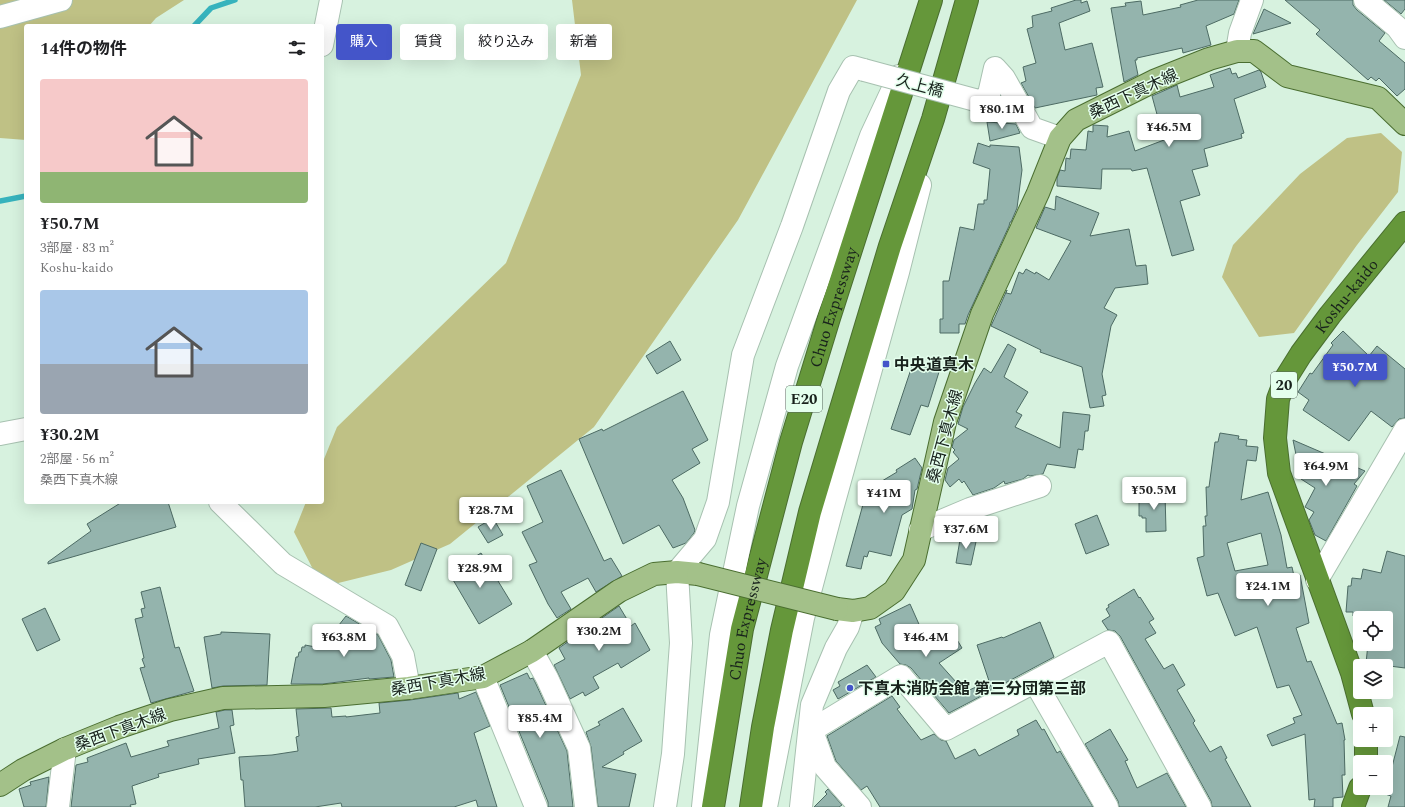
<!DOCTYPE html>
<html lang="ja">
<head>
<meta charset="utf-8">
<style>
	:root { --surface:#fff; --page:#f6f6f6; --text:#202124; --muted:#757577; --accent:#4455c9 }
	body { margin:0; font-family:Spectral,"Noto Sans JP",serif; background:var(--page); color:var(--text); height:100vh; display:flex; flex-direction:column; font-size:15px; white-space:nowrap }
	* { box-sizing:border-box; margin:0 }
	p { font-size:13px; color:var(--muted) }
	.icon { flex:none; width:22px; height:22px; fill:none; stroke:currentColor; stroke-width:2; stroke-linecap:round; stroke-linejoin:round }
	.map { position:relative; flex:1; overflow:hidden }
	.panel { position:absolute; left:24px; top:24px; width:300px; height:480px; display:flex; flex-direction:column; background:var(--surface); border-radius:4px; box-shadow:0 4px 16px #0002 }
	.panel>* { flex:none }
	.guide { position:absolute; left:336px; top:24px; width:380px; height:36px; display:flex; gap:8px }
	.buttons { position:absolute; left:1353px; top:611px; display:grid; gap:8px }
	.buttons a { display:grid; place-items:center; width:40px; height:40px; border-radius:4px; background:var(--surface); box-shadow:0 4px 16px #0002; font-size:20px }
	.price { position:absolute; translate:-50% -34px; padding:0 9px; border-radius:4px; background:#fff; color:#222; font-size:13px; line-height:26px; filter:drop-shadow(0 1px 2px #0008) }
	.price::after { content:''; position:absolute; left:50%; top:24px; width:12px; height:9px; margin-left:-6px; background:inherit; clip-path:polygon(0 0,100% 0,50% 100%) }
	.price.current { background:var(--accent); color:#fff }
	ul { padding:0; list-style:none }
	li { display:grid; align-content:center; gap:8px; height:212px; padding:0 16px }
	li span { display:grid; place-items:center; height:124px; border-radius:4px; color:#555 }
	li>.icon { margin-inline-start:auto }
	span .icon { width:72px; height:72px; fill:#fffc; stroke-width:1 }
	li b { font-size:17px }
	h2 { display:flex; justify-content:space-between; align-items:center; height:48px; padding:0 16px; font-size:17px }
	.pill { padding:0 14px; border-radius:4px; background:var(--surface); box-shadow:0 4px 16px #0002; font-size:14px; line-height:36px }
	.pill.current { background:var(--accent); color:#fff }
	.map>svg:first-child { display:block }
	.green { fill:#bfc185 }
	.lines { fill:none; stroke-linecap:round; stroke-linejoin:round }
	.stream { stroke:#37b3bd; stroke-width:5.5 }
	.building { fill:#94b4ad; stroke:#4d6b64; fill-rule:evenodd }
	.minor-casing { stroke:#a7c1b0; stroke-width:24 }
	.major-casing { stroke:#4a6e30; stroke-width:24 }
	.highway-casing { stroke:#4a6e30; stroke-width:24 }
	.minor { stroke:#fff; stroke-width:22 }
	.major { stroke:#a3c189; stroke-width:22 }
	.highway { stroke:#65973a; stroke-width:22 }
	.minor-bridge-casing { stroke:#a7c1b0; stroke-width:24; stroke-linecap:butt }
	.major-bridge-casing { stroke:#4a6e30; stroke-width:24; stroke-linecap:butt }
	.minor-bridge { stroke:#fff; stroke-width:22 }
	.major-bridge { stroke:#a3c189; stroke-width:22 }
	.poi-dot { fill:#4455c9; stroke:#e4ffed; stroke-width:1.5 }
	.labels { text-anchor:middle; stroke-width:3; stroke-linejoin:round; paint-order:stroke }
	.shield { fill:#e4ffed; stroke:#55645b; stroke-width:1 }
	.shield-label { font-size:15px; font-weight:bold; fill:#18221c }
	.street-label { font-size:16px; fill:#18221c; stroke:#e4ffed }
	.poi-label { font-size:16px; font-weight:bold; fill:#18221c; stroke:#e4ffed; text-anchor:start }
</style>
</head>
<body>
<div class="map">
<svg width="1405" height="807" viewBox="0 0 1405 807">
	<rect width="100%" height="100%" fill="#d7f2df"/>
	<g class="green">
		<path d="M0,0H184L156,18L149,26H26V140L0,138Z"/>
		<path d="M572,0H857L738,220L594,427L450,544L391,570L322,587L294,532L306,502H322V464L337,427L506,263L581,75Z"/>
		<path d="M1381,133L1402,152L1398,192L1357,245L1294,333L1259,337L1222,277L1233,245L1300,174L1347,138Z"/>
	</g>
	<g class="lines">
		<g class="stream">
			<path d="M194,26L211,8L235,0"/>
			<path d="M0,201L26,196"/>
		</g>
	</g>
	<g class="building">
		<path d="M1076,0H1081V3L1087,1L1090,11L1059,23L1065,50L1092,43L1103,87L1096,88L1097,95L1035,108L1021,83L1026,81L1023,67L1036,63L1027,29L1033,27L1032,16L1052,11L1051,8Z"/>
		<path d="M1198,0H1239L1234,14L1206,26L1211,45L1183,53L1182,48L1137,58V60H1135L1138,75L1124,82L1111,8L1126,6L1125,3L1141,1L1143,15L1181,7L1180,5Z"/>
		<path d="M1285,0H1353V5L1357,10L1385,33L1379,41L1405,63V89L1397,96L1379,78L1376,81L1371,77L1368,80L1316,34L1320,30Z"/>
		<path d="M1384,0H1405V9L1401,14Z"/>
		<path d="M1264,9L1291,23L1253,34Z"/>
		<path d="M1230,68L1232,74L1236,73L1238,78L1259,70L1261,72L1266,87L1234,99L1244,133L1241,134L1242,138L1204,149L1208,166L1192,170L1200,195L1180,201L1194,250L1172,256L1147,168L1132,171L1131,169H1102L1101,189L1057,186V178L1060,170L1065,171L1066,158L1070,159L1071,149L1086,150L1088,131L1093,132V125L1108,126L1107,137L1129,131L1135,151L1164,140L1152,96L1177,85L1180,97L1214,87L1210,75Z"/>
		<path d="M1001,98L1010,114L1003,115Z"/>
		<path d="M987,122L1016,124L1020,133L990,141Z"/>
		<path d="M978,143L990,147V145L1019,147L1022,170L1017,208L1011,222H1010L1009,226L968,315L965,324H959V333H940V319H943V281H949L960,227L974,230L978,204H984V200H987L990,169L973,163Z"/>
		<path d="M1056,196L1099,213L1090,236L1129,229L1136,266L1146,265L1148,284L1115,288L1104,308L1117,315L1111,326L1102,374L1106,395L1102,396L1104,406L1090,408L1082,367L1040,352L1041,350L991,326L1007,290L1006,293L1011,294L1019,272L1023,274L1026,269L1035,274L1036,272L1049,280L1071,241L1036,228L1045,207L1055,210Z"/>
		<path d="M1343,331L1369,356L1377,346L1405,369V418L1399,419L1392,427L1371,411L1349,441L1303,410L1309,400L1298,392L1310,373L1312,374L1333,345L1331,343Z"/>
		<path d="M670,341L681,360L657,374L646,356Z"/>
		<path d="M1008,344L1016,349L1004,377L1028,392L1016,412L1022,415L1015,427L1060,448L1063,412L1090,415L1088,431H1085L1083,450L1078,449L1075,468L1047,464L1043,474L1030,476L1028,475L1023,479L1005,484L1004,481L994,488L973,495L964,481L962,483L959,479L950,487L945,480L948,468L959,459L953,452L955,450L952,447L954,440L968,429L958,424L963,407L975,383L984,368L991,373Z"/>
		<path d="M913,363L939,372L928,407L921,405L910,435L891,429Z"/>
		<path d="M683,391L708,440L692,449L700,463L672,480L683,498L695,530L694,533L686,543L673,548L659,525L623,544L579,439L602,429L603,431Z"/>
		<path d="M1220,433L1239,436L1238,439L1247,440L1246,446L1258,447L1256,461L1247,460L1241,500L1268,492L1281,535L1287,568L1292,567L1294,576L1300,575L1309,623L1296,628L1307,662L1311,661L1337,724L1342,723L1345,740H1344L1345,775H1342L1343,797L1333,798V807H1314L1315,799L1309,800L1305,734L1272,746L1267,735L1295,723L1293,718L1302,715L1289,685L1277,688L1257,627L1235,636L1218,593L1207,596L1197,558L1204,556L1203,526H1206L1205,516H1207L1206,487H1209L1215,442H1218ZM1261,533L1268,565L1235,571L1227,543Z"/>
		<path d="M1293,440L1365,471L1354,484L1357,486L1326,541L1315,535L1309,520L1314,512L1305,507L1315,488L1301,479Z"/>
		<path d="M915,458L922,468L917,489L915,490L912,509L902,515L891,556L869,551L867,557L864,556L861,569L846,566L867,490L897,472L896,470Z"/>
		<path d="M561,470L604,561L611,558L622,576L596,592L588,578L561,592L571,609L557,618L548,604L529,565L537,562L522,532L543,522L527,486Z"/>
		<path d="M1145,493H1165L1166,531L1146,532V518H1142V516H1139V496H1145Z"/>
		<path d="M122,502H168L176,527L48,564V562L91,531L87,524Z"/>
		<path d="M1097,515L1109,545L1086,554L1075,524Z"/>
		<path d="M493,518L503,535L488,543L478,527Z"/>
		<path d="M961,534L977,537L971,565L956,563Z"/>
		<path d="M421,543L437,549L421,591L405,585Z"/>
		<path d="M1387,551L1405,556V668L1366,663L1368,644H1386V618H1371V617L1353,616V612H1346L1348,586H1351L1352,578L1361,579L1363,569L1381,573Z"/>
		<path d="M481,553L512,604L479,624L449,573Z"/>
		<path d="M160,587L175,648L179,647L194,691L151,703L140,668L145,667L142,659L144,658L135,619L143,617L141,609L145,608L141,592Z"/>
		<path d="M1134,589L1139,598L1140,597L1154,619L1149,622L1156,633L1145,639L1164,669L1173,664L1185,685L1177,690L1195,721L1193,723L1210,752L1221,746L1227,758L1225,759L1251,807H1212L1211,801L1120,636L1115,631L1108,630L1102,621L1110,616L1106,609L1109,607L1108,605Z"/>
		<path d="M910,604L930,649L953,633L962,648L939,663L965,692L987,682L991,691L949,713L911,668L906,665L900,664L882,643L875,627L881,624L879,619Z"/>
		<path d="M619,606L631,626L635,623L650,650L621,668L618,663L593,677L599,688L585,696L583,692L570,699L554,665L565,659L559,648Z"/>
		<path d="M45,608L60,640L37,651L22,619Z"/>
		<path d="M346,616L378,635L391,660L394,677L369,679V678L323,684H291L296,657H298L299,652H301L302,647H305V645L321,648Z"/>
		<path d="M1040,622L1054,657L992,690L977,645L1002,637L1003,638Z"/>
		<path d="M221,632L270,634L267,685L223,686L212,688L204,637L221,634Z"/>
		<path d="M867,665L876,677L838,699L833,690L840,686L838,682Z"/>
		<path d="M527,673L530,679L533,678L536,684L567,751L573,807H548V802L500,685Z"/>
		<path d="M476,692L490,726L474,733L497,807H478L476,800L454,807H342L341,803L315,807H245L243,780H241L239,757L272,755L298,751L296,737L299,736L296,709L331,708L332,717L346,716V717L380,713L379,703L410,700L458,693L459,699Z"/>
		<path d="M892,696L900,707L897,709L921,740L934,734L941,740L946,741L955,759L975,749L979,756L1019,735L1017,730L1036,720L1042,730L1044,729L1057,753L1060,751L1093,807H880L867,786L861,790L836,761L827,736Z"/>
		<path d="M623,708L642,741L623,752L624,754L602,767L636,774L629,807H598L591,747L586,732L600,725L598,722Z"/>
		<path d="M225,710H232L234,725L230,726L235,753L198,759L199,764L158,774L159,777L132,786L136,804L130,805L131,807H71L76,765L88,762L87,758L126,743L131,757L169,746L167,741L219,728L216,712Z"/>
		<path d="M1110,729L1128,760L1125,761L1137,788L1167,773L1186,807H1119L1118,801L1085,744Z"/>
		<path d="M1400,736L1405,737V807H1388L1391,796L1385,794Z"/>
		<path d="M49,777L46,807H24L19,789L31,785L30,782Z"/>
		<path d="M828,789L842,805L839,807H814L827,794L825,792Z"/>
	</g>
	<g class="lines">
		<defs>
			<g id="minor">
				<path d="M1365,0L1397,27L1405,38"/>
				<path d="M0,17L61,0"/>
				<path d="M322,45L331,0"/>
				<path d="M1237,51L1240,33L1252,0"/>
				<path d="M975,100L987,103L995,68L1004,78L1032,128L1060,138"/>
				<path d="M0,434L26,429"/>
				<path d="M220,502L283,564L387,626L403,656L409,688"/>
				<path d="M920,530L970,509L1040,486"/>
				<path d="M1317,580L1405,430"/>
				<path d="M532,651L547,678L579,748L586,807"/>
				<path d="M483,677L536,807"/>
				<path d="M1035,682L1107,807"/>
				<path d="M812,730L901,676L946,729L1109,642L1200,807"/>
				<path d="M812,731L825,767L860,807"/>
				<path d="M58,807L65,749"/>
				<path d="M665,807L673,754L681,643L677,572L705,539L718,502L743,355L792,226L839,91L853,67L864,70"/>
				<path d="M703,807L721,635L748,506L787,366L871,136L899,76"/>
				<path d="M766,807L803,618L832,509L898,272L920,185"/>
				<path d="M801,807L812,705L836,648L848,627L853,611"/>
			</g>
			<g id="major">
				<path d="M837,609L853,611L870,608L894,591L914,560L945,422L982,314L1038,193L1060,138L1076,120L1154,81L1209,59L1237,51H1254L1287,76L1378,98L1405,124"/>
				<path d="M0,785L23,770L65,749L119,727L170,710L223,698L324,696L409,688L483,677L532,651L619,591L654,574L677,572L698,574"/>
			</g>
			<g id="highway">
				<path id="s1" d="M1363,714L1352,673L1279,473L1275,438L1278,399L1286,378L1301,354L1330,315L1405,223"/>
				<path d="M1366,762V740"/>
				<path id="s2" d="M713,807L742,629L791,442L829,318L931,0"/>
				<path d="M751,807L763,727L782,630L810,512L890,246L933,119L967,0"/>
				<path d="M1353,807L1360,788"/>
			</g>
		</defs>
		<use href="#minor" class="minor-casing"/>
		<use href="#major" class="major-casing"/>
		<use href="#highway" class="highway-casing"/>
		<use href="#minor" class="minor"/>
		<use href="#major" class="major"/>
		<use href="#highway" class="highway"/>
		<defs>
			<path id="minor-bridge" d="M864,70L975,100"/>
			<path id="major-bridge" d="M698,574L837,609"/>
		</defs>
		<use href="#minor-bridge" class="minor-bridge-casing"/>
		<use href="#major-bridge" class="major-bridge-casing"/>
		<use href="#minor-bridge" class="minor-bridge"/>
		<use href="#major-bridge" class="major-bridge"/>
	</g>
	<g class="poi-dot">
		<rect x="882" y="360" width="8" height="8" rx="2"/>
		<circle cx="850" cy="688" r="4"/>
	</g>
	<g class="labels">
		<g class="shield">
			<rect x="1271" y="372" width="26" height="26" rx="3"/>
			<rect x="786" y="386" width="36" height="26" rx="3"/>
		</g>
		<g class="shield-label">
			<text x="1284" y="390">20</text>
			<text x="804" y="404">E20</text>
		</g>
		<g class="street-label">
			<text transform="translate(920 85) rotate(15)" y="6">久上橋</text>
			<text transform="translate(1133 93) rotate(-25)" y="6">桑西下真木線</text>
			<text dy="6" stroke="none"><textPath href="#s1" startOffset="454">Koshu-kaido</textPath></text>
			<text dy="6" stroke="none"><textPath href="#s2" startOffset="515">Chuo Expressway</textPath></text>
			<text transform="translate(944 436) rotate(-75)" y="6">桑西下真木線</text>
			<text dy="6" stroke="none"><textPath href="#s2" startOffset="191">Chuo Expressway</textPath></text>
			<text transform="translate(438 681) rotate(-10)" y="6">桑西下真木線</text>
			<text transform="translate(120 729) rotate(-20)" y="6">桑西下真木線</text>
		</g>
		<g class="poi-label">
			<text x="894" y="370">中央道真木</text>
			<text x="858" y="694">下真木消防会館 第三分団第三部</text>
		</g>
	</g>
</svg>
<div class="buttons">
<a><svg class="icon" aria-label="locate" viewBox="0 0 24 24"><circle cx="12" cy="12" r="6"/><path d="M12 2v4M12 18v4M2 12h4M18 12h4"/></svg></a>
<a><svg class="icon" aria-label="layers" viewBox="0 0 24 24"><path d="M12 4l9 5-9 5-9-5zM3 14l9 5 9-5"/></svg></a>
<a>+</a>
<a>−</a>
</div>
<b class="price" style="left:1002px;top:130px">¥80.1M</b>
<b class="price" style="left:1169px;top:148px">¥46.5M</b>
<b class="price current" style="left:1355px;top:388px">¥50.7M</b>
<b class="price" style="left:1326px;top:487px">¥64.9M</b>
<b class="price" style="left:1154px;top:511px">¥50.5M</b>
<b class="price" style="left:884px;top:514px">¥41M</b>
<b class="price" style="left:491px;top:531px">¥28.7M</b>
<b class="price" style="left:966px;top:550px">¥37.6M</b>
<b class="price" style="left:480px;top:589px">¥28.9M</b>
<b class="price" style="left:1268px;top:607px">¥24.1M</b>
<b class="price" style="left:599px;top:652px">¥30.2M</b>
<b class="price" style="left:344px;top:658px">¥63.8M</b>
<b class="price" style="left:926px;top:658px">¥46.4M</b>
<b class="price" style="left:540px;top:739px">¥85.4M</b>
<div class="guide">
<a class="pill current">購入</a>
<a class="pill">賃貸</a>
<a class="pill">絞り込み</a>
<a class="pill">新着</a>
</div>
<section class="panel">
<h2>14件の物件<svg class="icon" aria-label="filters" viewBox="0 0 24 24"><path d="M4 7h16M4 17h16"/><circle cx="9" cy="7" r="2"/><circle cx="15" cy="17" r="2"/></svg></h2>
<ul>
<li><span style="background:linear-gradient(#f6c9c9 75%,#8fb573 0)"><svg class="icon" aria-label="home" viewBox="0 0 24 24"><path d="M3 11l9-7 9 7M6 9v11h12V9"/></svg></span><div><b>¥50.7M</b><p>3部屋 · 83 m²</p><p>Koshu-kaido</p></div></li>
<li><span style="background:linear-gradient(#a9c7e8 60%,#9aa5b1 0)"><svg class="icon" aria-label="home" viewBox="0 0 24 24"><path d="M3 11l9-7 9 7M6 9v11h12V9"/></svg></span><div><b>¥30.2M</b><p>2部屋 · 56 m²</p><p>桑西下真木線</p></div></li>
</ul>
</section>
</div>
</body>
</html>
